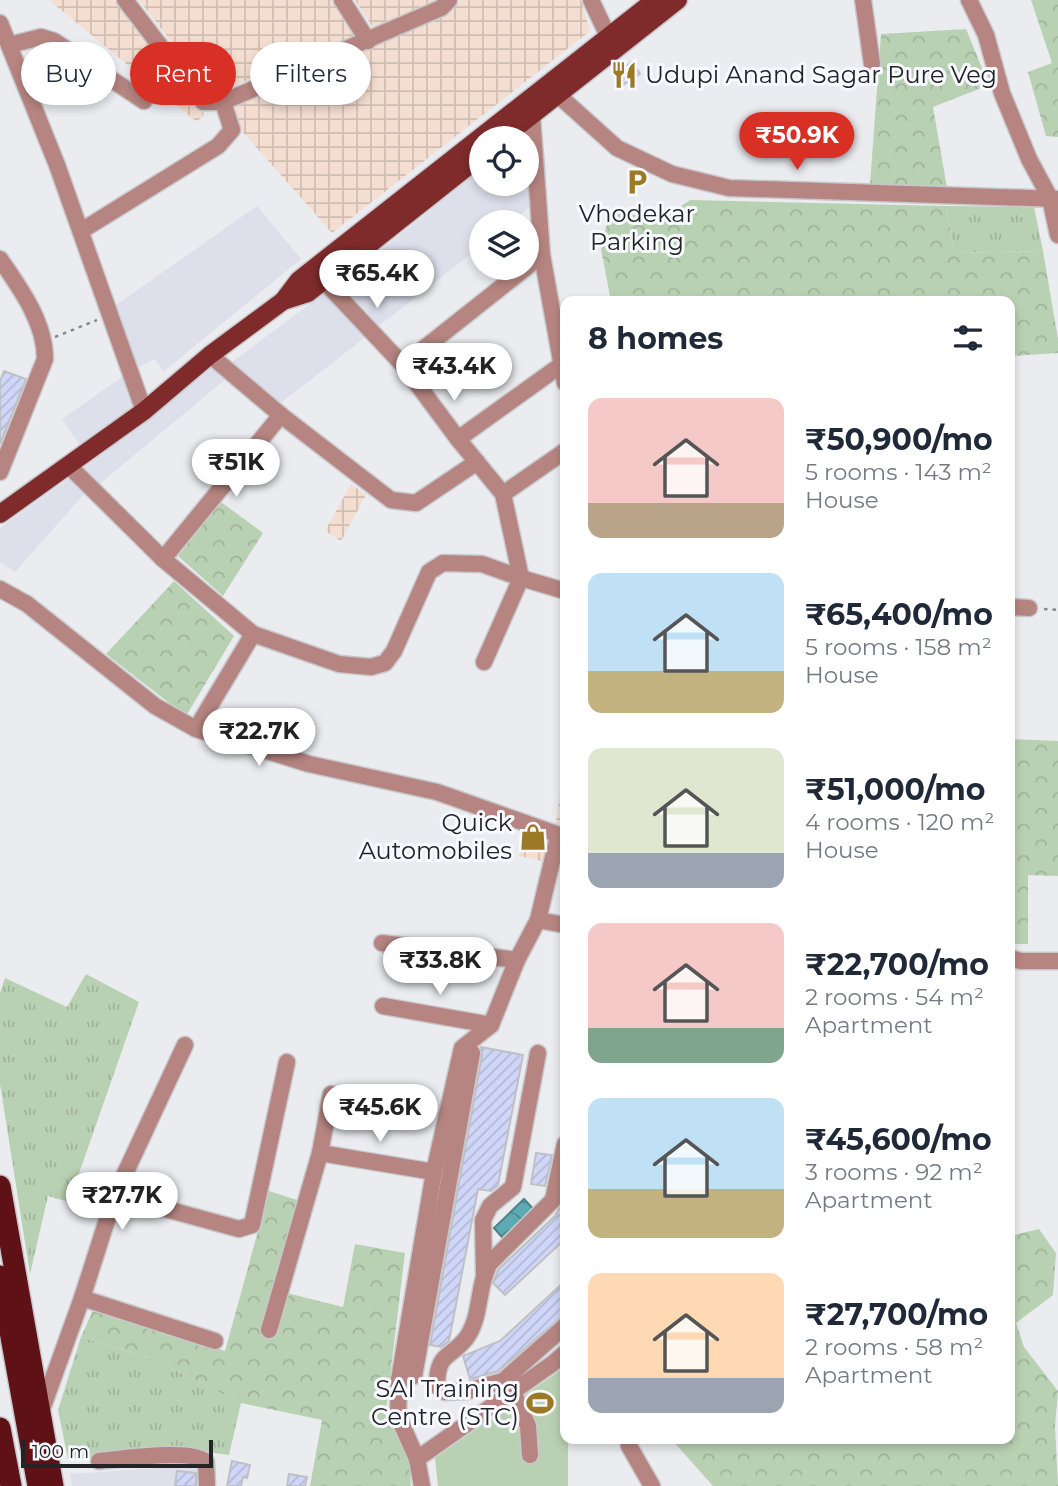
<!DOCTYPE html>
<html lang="en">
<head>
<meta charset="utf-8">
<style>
	:root { --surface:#fff; --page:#f6f6f7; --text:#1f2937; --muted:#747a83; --accent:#d93025 }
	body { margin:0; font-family:Montserrat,sans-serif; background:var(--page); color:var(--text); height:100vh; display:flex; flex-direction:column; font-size:26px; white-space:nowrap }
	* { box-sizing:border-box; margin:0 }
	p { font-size:23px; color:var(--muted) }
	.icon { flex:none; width:38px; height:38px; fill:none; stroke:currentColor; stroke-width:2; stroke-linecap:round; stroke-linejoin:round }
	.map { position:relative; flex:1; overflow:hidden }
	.sheet { position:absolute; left:560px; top:296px; width:455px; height:1148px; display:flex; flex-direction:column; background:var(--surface); border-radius:14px; box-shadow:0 4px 10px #0003 }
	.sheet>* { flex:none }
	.hud { position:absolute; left:21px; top:42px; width:434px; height:63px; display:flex; gap:14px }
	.tools { position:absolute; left:469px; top:126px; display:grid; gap:14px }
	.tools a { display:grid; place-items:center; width:70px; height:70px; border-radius:50%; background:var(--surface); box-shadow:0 4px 10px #0003; font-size:35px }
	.scale { position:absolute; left:21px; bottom:18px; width:192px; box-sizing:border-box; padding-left:7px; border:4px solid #232426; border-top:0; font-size:19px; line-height:24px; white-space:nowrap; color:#232426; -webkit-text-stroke:5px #f8f9fe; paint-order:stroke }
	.price { position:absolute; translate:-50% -60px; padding:0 16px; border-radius:24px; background:#fff; color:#222; font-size:23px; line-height:46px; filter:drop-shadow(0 2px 4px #0008) }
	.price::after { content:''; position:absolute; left:50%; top:42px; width:21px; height:16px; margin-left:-10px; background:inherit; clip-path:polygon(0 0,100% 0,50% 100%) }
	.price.on { background:var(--accent); color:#fff }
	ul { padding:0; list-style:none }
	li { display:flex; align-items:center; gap:21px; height:175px; padding:0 28px }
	li span { display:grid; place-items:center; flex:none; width:196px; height:140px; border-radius:14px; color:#555 }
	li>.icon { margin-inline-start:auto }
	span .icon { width:84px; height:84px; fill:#fffc; stroke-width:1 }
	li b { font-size:30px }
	h2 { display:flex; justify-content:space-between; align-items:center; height:84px; padding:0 28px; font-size:30px }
	.tag { padding:0 24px; border-radius:32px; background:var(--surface); box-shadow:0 4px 10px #0003; font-size:24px; line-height:63px }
	.tag.on { background:var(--accent); color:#fff }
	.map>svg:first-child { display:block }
	.built { fill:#dddfeb }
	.industrial { fill:url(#industrial-grid) }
	.grass { fill:url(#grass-tufts) }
	.forest { fill:url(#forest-crowns) }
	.pitch { fill:#b9d1b3 }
	.water { fill:url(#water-waves); stroke:#4c8288; stroke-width:2 }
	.building { fill:url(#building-hatch); stroke:#bfc0c4; stroke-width:2 }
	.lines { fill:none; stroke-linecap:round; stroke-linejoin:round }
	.minor-casing { stroke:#c7c8cc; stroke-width:19 }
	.major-casing { stroke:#c7c8cc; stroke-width:21 }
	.highway-casing { stroke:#c7c8cc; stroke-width:24 }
	.path { stroke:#87888b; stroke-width:2.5; stroke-dasharray:3.5 5; stroke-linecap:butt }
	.minor { stroke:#b68581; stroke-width:16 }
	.major { stroke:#7f2b2c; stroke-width:18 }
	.highway { stroke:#5f1216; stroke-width:21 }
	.labels { text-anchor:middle; stroke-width:6; stroke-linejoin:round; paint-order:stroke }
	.poi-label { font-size:24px; fill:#232426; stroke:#f8f9fe; text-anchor:end }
</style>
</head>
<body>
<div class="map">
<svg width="1058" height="1486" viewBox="0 0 1058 1486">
	<defs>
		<pattern id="industrial-grid" width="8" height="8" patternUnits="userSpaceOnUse" patternTransform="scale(1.75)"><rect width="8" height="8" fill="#f4ddd1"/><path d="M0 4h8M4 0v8" fill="none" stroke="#d1beb3"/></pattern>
		<pattern id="grass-tufts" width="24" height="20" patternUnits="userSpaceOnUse" patternTransform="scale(1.75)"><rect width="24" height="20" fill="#b9d1b3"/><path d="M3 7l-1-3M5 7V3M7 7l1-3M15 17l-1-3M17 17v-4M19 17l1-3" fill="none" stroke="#9fb39a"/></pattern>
		<pattern id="forest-crowns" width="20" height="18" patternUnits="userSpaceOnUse" patternTransform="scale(1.75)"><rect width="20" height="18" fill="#b9d1b3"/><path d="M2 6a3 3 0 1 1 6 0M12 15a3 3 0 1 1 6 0" fill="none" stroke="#9fb39a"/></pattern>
		<pattern id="water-waves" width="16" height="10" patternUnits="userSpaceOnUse" patternTransform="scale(1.75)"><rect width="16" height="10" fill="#5dabb2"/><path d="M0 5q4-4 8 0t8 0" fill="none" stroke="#4c8b91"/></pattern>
		<pattern id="building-hatch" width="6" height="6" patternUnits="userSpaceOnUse" patternTransform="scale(1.75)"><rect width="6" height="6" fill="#d0d6f8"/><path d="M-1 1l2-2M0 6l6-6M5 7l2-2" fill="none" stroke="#b2b8d4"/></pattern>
	</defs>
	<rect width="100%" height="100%" fill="#ebecf0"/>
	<g class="built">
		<path d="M527,131L531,206L511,222H481V246L379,326L341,283L481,169V184H527V138H519Z"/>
		<path d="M257,206L301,259L163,372L155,359L137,368L116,305Z"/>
		<path d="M326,292L367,336L278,405L231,363Z"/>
		<path d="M214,366L227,378L97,486L83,469Z"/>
		<path d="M122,377L137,404L79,444L62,419Z"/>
		<path d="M69,479L84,494L15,572L0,562V528Z"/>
		<path d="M204,1465L201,1486H72L70,1474Z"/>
	</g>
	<g class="industrial">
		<path d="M49,0H114L204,114L197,122Z"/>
		<path d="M139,0H334L357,35L212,95Z"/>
		<path d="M355,0H440L373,28Z"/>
		<path d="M460,0H581L590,31L332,233L240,129L235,107L454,9Z"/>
		<path d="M351,484L366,495L341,541L325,531Z"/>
		<path d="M560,788H565V824H556Z"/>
		<path d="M524,829L551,837L542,861L519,856Z"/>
	</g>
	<g class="grass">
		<path d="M946,206L1034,207L1043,251L954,253Z"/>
		<path d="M86,974L139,1002L69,1202L48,1196L30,1274L0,1084V993L5,978L67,1007Z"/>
		<path d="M81,1337L153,1359L241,1403L229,1455L207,1452L68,1459L58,1410Z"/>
	</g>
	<g class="forest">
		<path d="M1031,0H1058V137L1046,136L1028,72L1052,63Z"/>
		<path d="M966,29L989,85L933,107L947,188L870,184L881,34Z"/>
		<path d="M690,200L946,206L954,253L1043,251L1058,339V353L1010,356V301H611L601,249L610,211L662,219Z"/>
		<path d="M221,502L263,533L223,596L178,556Z"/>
		<path d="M174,581L234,636L186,716L106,654Z"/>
		<path d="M1010,739L1058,741V876L1028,875V944H1010Z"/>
		<path d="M269,1191L300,1201L275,1290L343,1307L355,1244L405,1253L386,1410L409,1459L411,1486H310L322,1420L241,1403L153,1359L81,1337L95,1306L225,1351Z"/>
		<path d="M1039,1229L1056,1253L1053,1295L1016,1323L1024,1347L1058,1391L1055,1426L1058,1486H713L672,1440L1010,1438V1236Z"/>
	</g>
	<path class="pitch" d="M565,1367V1438L568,1439V1486H438L435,1458Z"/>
	<path class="water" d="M524,1199L538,1214L508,1244L494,1228Z"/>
	<g class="building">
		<path d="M632,62L640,74L621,86L614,74Z"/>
		<path d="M4,371L26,379L0,444V382Z"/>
		<path d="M481,1047L523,1055L498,1185L491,1191L478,1189L449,1341L441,1347L430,1345L482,1055Z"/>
		<path d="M536,1153L552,1155L545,1186L531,1184Z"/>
		<path d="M565,1193V1239L505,1295L493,1283L499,1269L555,1216L563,1203Z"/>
		<path d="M565,1281V1314L498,1371L470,1379L463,1356L500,1341Z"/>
		<path d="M232,1461L250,1465L247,1478L243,1477L241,1486H227Z"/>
		<path d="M177,1471L196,1473V1486H175Z"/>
		<path d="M289,1474L307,1477L305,1486H287Z"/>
	</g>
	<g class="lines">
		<defs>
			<g id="minor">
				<path d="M125,0L203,102H223L441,8L449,0"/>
				<path d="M342,0L368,41"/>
				<path d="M591,0L608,36L616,47"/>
				<path d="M863,0L872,64"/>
				<path d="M969,0L986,35L1002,93L1029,159L1050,198L1058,235"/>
				<path d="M0,23L57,165L144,411"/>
				<path d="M9,45L41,37L54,41L144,101"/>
				<path d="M558,95L617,148L672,174L729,188L1058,199"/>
				<path d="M526,106L532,116L542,255L565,383"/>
				<path d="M81,231L218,146L232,130L223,102"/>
				<path d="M0,259C20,288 45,322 45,359L0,472"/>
				<path d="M324,281L403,365L458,439L503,494L521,578L565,591"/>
				<path d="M210,355L282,416L391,500L416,503L477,462"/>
				<path d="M403,365L542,255"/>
				<path d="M458,439L561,365"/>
				<path d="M68,465L163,559L253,634L339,664L371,667L385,663L394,651L429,572L443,563L482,564L521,578L484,662"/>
				<path d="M503,494L565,451"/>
				<path d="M163,559L281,415"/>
				<path d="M0,589L27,604L155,706L196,729L309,764L437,792L565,837"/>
				<path d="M1010,607L1029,608"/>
				<path d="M196,729L253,634"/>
				<path d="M538,920L565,925"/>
				<path d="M382,943L517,960"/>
				<path d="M1010,958L1021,961H1058"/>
				<path d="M383,1006L491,1025"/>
				<path d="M565,1144L553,1200L490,1263C477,1285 482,1315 467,1337C451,1359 437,1351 437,1386L445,1392L467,1391L503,1381L565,1326"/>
				<path d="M320,1153L434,1172"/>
				<path d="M115,1195L239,1229L252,1225L287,1062"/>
				<path d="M484,1274L483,1220L490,1206L513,1187L538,1053"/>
				<path d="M82,1298L215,1341"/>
				<path d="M269,1330L320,1153L331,1094"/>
				<path d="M414,1376L472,1053"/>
				<path d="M513,1392L528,1426L530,1455"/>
				<path d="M41,1412L82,1298L115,1195L185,1045"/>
				<path d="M628,1438L629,1446L652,1486"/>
				<path d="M417,1459L398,1416L399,1380L434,1172L462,1048L491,1025L517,960L538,920L558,836"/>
				<path d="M99,1461C120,1459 192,1448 206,1462L207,1486"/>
				<path d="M422,1486L417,1459L552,1364L565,1353"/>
			</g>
			<g id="major">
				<path d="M503,138L678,0"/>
				<path d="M283,301L299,280L655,0"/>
				<path d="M0,514L144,411L210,355L283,301L308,293L481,156"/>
			</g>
			<g id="highway">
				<path d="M0,1186L53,1486"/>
				<path d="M0,1276L38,1486"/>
				<path d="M0,1428L11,1486"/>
			</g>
		</defs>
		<use href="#minor" class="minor-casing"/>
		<use href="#major" class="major-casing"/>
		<use href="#highway" class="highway-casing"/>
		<g class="path">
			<path d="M55,337L97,320"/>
			<path d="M1044,609L1058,610"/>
		</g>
		<use href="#minor" class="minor"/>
		<use href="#major" class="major"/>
		<use href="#highway" class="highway"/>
	</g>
	<defs>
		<symbol id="restaurant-bare" viewBox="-9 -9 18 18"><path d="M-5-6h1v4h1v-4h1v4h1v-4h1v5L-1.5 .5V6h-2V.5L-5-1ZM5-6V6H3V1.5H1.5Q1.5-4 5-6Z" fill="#9c7924" stroke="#f8f9fe" stroke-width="2.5" paint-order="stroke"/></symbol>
		<symbol id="parking-bare" viewBox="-9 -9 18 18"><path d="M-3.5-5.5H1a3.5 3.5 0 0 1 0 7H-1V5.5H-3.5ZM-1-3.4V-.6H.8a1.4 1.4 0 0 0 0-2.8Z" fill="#9c7924" stroke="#f8f9fe" stroke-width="2.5" paint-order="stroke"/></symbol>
		<symbol id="shop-bare" viewBox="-9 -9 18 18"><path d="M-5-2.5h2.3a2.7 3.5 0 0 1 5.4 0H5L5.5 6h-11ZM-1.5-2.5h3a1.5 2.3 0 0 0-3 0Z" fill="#9c7924" stroke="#f8f9fe" stroke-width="2.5" paint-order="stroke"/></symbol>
		<symbol id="stadium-bare" viewBox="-9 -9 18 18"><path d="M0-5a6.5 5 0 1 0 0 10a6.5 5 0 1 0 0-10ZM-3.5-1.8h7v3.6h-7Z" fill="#9c7924" stroke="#f8f9fe" stroke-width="2.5" paint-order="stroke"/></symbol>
	</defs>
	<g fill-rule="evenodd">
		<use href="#restaurant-bare" x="605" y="56" width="38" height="38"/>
		<use href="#parking-bare" x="618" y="163" width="38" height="38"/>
		<use href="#shop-bare" x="514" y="818" width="38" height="38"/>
		<use href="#stadium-bare" x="521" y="1384" width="38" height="38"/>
	</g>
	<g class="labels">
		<g class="poi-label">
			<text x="645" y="83" text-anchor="start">Udupi Anand Sagar Pure Veg</text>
			<text x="637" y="222" text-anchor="middle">Vhodekar<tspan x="637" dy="28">Parking</tspan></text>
			<text x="512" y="831">Quick<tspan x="512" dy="28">Automobiles</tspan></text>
			<text x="519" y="1397">SAI Training<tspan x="519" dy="28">Centre (STC)</tspan></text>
		</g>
	</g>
</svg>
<div class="tools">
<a><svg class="icon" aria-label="locate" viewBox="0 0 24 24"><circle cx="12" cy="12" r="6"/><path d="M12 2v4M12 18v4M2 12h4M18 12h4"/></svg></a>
<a><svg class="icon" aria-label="layers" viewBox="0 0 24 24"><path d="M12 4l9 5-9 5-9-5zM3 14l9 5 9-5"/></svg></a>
</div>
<div class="scale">100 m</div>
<b class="price on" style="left:797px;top:172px">₹50.9K</b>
<b class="price" style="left:377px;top:310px">₹65.4K</b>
<b class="price" style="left:454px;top:403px">₹43.4K</b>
<b class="price" style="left:236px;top:499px">₹51K</b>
<b class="price" style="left:259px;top:768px">₹22.7K</b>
<b class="price" style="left:440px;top:997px">₹33.8K</b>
<b class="price" style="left:380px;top:1144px">₹45.6K</b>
<b class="price" style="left:122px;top:1232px">₹27.7K</b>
<div class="hud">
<a class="tag">Buy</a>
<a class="tag on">Rent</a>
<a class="tag">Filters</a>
</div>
<section class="sheet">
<h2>8 homes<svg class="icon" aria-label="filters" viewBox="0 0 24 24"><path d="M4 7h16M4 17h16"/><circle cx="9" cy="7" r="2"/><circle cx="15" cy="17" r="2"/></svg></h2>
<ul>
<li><span style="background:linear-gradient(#f6c9c9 75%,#b9a48a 0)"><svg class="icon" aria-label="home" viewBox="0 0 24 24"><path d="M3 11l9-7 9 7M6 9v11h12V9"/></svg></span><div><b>₹50,900/mo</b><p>5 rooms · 143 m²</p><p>House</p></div></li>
<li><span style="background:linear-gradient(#bfe0f5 70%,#c2b280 0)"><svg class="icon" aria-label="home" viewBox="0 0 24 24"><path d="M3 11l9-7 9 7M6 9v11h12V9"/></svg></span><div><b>₹65,400/mo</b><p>5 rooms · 158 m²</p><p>House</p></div></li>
<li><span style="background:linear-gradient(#dfe7d0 75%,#9aa5b1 0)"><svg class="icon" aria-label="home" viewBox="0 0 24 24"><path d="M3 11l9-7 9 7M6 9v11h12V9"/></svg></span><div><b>₹51,000/mo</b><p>4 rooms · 120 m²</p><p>House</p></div></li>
<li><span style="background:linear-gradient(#f6c9c9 75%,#7fa58c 0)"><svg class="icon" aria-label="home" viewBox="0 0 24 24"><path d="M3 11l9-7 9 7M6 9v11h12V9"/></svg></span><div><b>₹22,700/mo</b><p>2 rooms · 54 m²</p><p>Apartment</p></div></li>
<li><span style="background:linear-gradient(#bfe0f5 65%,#c2b280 0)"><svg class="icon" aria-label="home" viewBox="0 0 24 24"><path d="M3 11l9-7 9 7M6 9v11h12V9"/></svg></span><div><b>₹45,600/mo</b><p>3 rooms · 92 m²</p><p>Apartment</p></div></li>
<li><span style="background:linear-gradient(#ffd9b3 75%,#9aa5b1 0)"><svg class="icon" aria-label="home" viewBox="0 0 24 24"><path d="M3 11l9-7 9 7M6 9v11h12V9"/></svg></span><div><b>₹27,700/mo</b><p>2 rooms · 58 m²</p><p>Apartment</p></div></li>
</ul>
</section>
</div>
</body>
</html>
